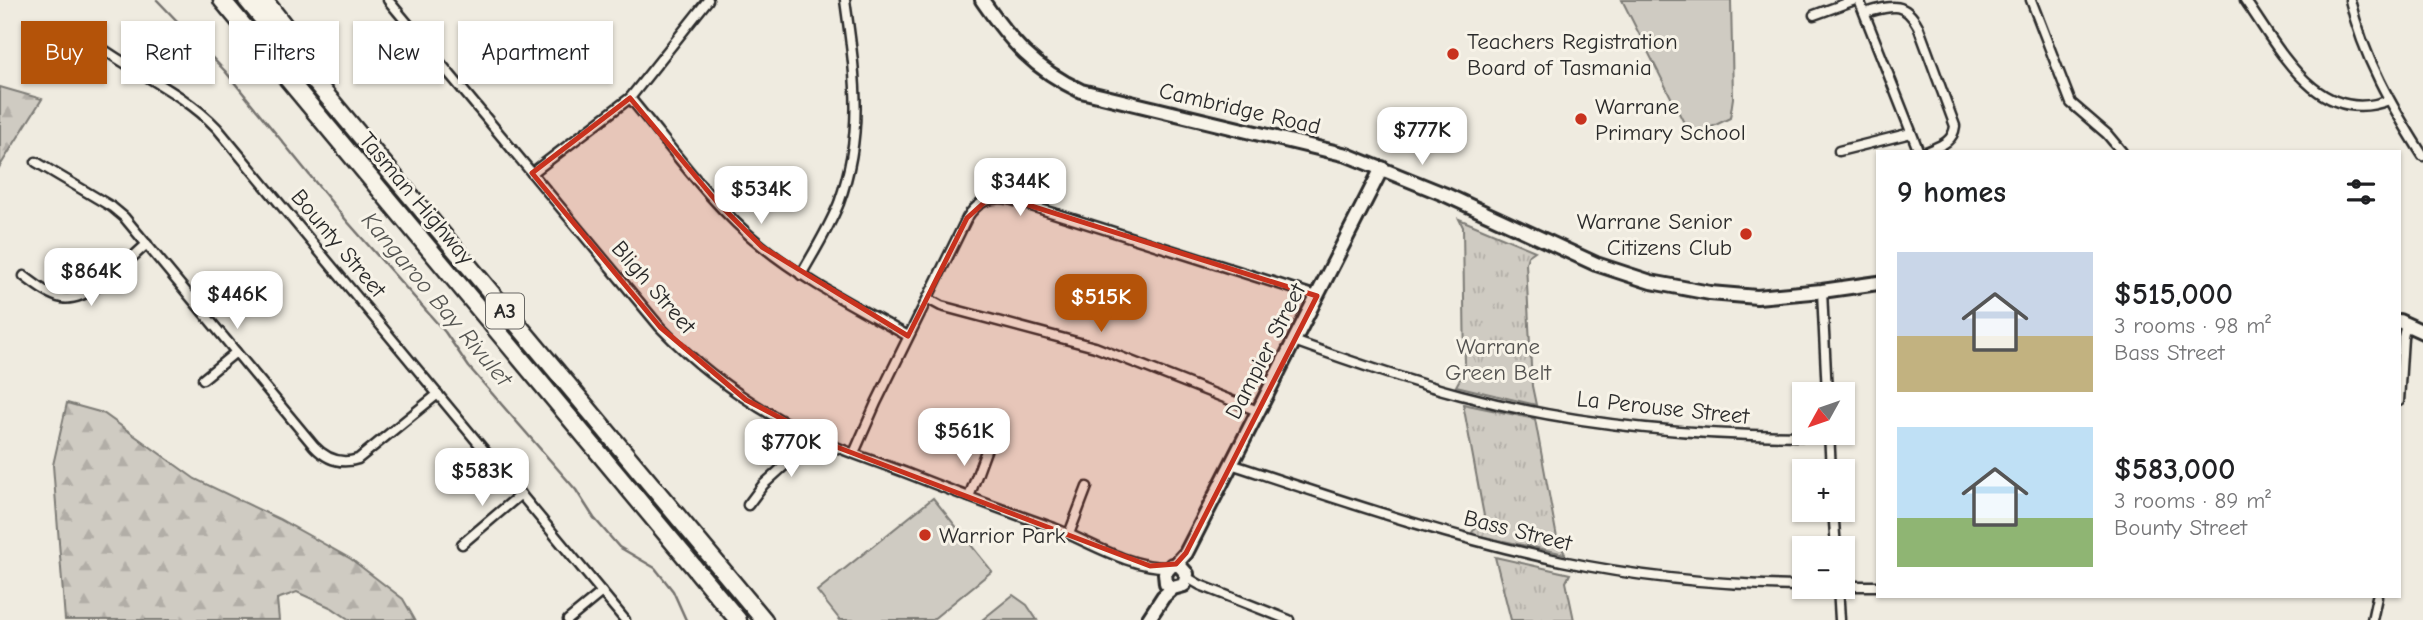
<!DOCTYPE html>
<html lang="en">
<head>
<meta charset="utf-8">
<style>
	:root { --surface:#fff; --page:#f6f6f6; --text:#202124; --muted:#757577; --accent:#b45309 }
	body { margin:0; font-family:"Comic Neue",sans-serif; background:var(--page); color:var(--text); height:100vh; display:flex; flex-direction:column; font-size:26px; white-space:nowrap }
	* { box-sizing:border-box; margin:0 }
	p { font-size:23px; color:var(--muted) }
	.icon { flex:none; width:38px; height:38px; fill:none; stroke:currentColor; stroke-width:2; stroke-linecap:round; stroke-linejoin:round }
	.map { position:relative; flex:1; overflow:hidden }
	.sheet { position:absolute; left:1876px; top:150px; width:525px; height:448px; display:flex; flex-direction:column; background:var(--surface); border-radius:0px; box-shadow:0 2px 5px #0004 }
	.sheet>* { flex:none }
	.hud { position:absolute; left:21px; top:21px; width:665px; height:63px; display:flex; gap:14px }
	.needle { width:46px; rotate:230deg }
	.controls { position:absolute; left:1792px; top:382px; display:grid; gap:14px }
	.controls a { display:grid; place-items:center; width:63px; height:63px; border-radius:0px; background:var(--surface); box-shadow:0 2px 5px #0004; font-size:35px }
	.price { position:absolute; translate:-50% -60px; padding:0 16px; border-radius:14px; background:#fff; color:#222; font-size:23px; line-height:46px; filter:drop-shadow(0 2px 4px #0008) }
	.price::after { content:''; position:absolute; left:50%; top:42px; width:21px; height:16px; margin-left:-10px; background:inherit; clip-path:polygon(0 0,100% 0,50% 100%) }
	.price.current { background:var(--accent); color:#fff }
	ul { padding:0; list-style:none }
	li { display:flex; align-items:center; gap:21px; height:175px; padding:0 21px }
	li span { display:grid; place-items:center; flex:none; width:196px; height:140px; border-radius:0px; color:#555 }
	li>.icon { margin-inline-start:auto }
	span .icon { width:84px; height:84px; fill:#fffc; stroke-width:1 }
	li b { font-size:30px }
	h2 { display:flex; justify-content:space-between; align-items:center; height:84px; padding:0 21px; font-size:30px }
	.tag { padding:0 24px; border-radius:0px; background:var(--surface); box-shadow:0 2px 5px #0004; font-size:24px; line-height:63px }
	.tag.current { background:var(--accent); color:#fff }
	.map>svg:first-child { display:block }
	.forest { fill:url(#forest-firs); stroke:#7d7b76; stroke-width:2 }
	.park { fill:url(#park-tufts); stroke:#7d7b76; stroke-width:2 }
	.garden { fill:#cfcbc2; stroke:#7d7b76; stroke-width:2 }
	.lines { fill:none; stroke-linecap:round; stroke-linejoin:round }
	.stream { stroke:#74726e; stroke-width:2.5 }
	.street-casing { stroke:#2b2b2b; stroke-width:13 }
	.secondary-casing { stroke:#2b2b2b; stroke-width:18 }
	.highway-casing { stroke:#2b2b2b; stroke-width:21 }
	.street { stroke:#f7f3e8; stroke-width:8 }
	.secondary { stroke:#f7f3e8; stroke-width:12 }
	.highway { stroke:#f7f3e8; stroke-width:16 }
	.marked { fill:#c8321e; fill-opacity:0.2; stroke:#c8321e; stroke-width:5; stroke-linejoin:round }
	.poi-dot { fill:#c8321e; stroke:#f7f3e8; stroke-width:2.5 }
	.labels { text-anchor:middle; stroke-width:6; stroke-linejoin:round; paint-order:stroke }
	.shield { fill:#f7f3e8; stroke:#686764; stroke-width:2 }
	.shield-label { font-size:21px; font-weight:bold; fill:#2b2b2b }
	.poi-label { font-size:23px; fill:#2b2b2b; stroke:#f7f3e8; text-anchor:start }
	.street-label { font-size:23px; fill:#2b2b2b; stroke:#f7f3e8 }
	.park-label { font-size:23px; fill:#545351; stroke:#f7f3e8 }
	.water-label { font-size:24px; font-style:italic; fill:#555552; stroke:#f7f3e8 }
</style>
</head>
<body>
<div class="map">
<svg width="2423" height="620" viewBox="0 0 2423 620">
	<defs>
		<pattern id="forest-firs" width="22" height="20" patternUnits="userSpaceOnUse" patternTransform="scale(1.75)"><rect width="22" height="20" fill="#cfcbc2"/><path d="M5 1l3.5 6h-7zM16 11l3.5 6h-7z" fill="#b2aea7"/></pattern>
		<pattern id="park-tufts" width="24" height="20" patternUnits="userSpaceOnUse" patternTransform="scale(1.75)"><rect width="24" height="20" fill="#cfcbc2"/><path d="M3 7l-1-3M5 7V3M7 7l1-3M15 17l-1-3M17 17v-4M19 17l1-3" fill="none" stroke="#b2aea7"/></pattern>
	</defs>
	<rect width="100%" height="100%" fill="#efebe0"/>
	<filter id="ink" filterUnits="userSpaceOnUse"><feTurbulence type="fractalNoise" baseFrequency=".0143" numOctaves="2"/><feDisplacementMap in="SourceGraphic" scale="14" xChannelSelector="R" yChannelSelector="G"/><feConvolveMatrix kernelMatrix="1 2 1 2 8 2 1 2 1" color-interpolation-filters="sRGB"/></filter>
	<g filter="url(#ink)">
		<g class="forest">
			<path d="M0,87L42,99L0,166Z"/>
			<path d="M67,403L103,413L195,479L279,519L351,559L403,599L415,620H350L332,608L297,592L277,599L279,620H65L53,465Z"/>
		</g>
		<g class="park">
			<path d="M1459,219L1535,251L1528,256L1526,263L1532,386L1536,405L1456,386L1465,370L1463,227Z"/>
			<path d="M1463,404L1535,419L1557,538L1565,554L1471,534L1484,516Z"/>
			<path d="M1495,557L1570,574L1566,582L1574,620H1511Z"/>
		</g>
		<g class="garden">
			<path d="M1622,0H1731L1733,98L1730,118L1691,137Z"/>
			<path d="M933,498L992,571L932,620H840L817,591Z"/>
			<path d="M1013,595L1027,605L1037,620H982Z"/>
		</g>
		<g class="lines">
			<path class="stream" d="M157,0L225,71L346,220L445,332L469,367L576,490L594,518L619,547L655,568L673,591L686,620"/>
			<defs>
				<g id="street">
					<path d="M388,0L660,327C705,374 757,410 815,438C845,452 878,462 909,474C957,493 1006,511 1054,528C1090,542 1129,568 1169,567"/>
					<path d="M1859,0L1919,152"/>
					<path d="M2031,0L2071,103L2107,134L2122,152"/>
					<path d="M2245,0C2279,48 2317,128 2389,100"/>
					<path d="M2350,0C2363,57 2392,107 2423,156"/>
					<path d="M1865,13C1891,6 1904,0 1918,26L1955,126C1953,143 1939,146 1926,152"/>
					<path d="M1814,15L1855,0"/>
					<path d="M100,47C138,74 185,94 217,128L625,620"/>
					<path d="M630,98C672,148 711,205 762,246C806,282 859,308 908,336"/>
					<path d="M1839,151L1911,133"/>
					<path d="M36,162L112,207L124,217L314,446C326,459 340,465 358,459L438,394"/>
					<path d="M532,173L630,98L708,0"/>
					<path d="M801,275C814,252 829,228 839,203C865,131 855,74 845,0"/>
					<path d="M24,276C35,284 48,295 62,298C89,303 127,261 147,244"/>
					<path d="M1822,291L1827,394"/>
					<path d="M928,299L941,306L1095,347L1258,411"/>
					<path d="M1294,341C1349,361 1404,380 1461,395C1580,427 1706,437 1829,436"/>
					<path d="M203,379L236,352"/>
					<path d="M2399,401L2403,337L2406,324"/>
					<path d="M1829,432L1831,471"/>
					<path d="M854,453L876,403L967,218C977,202 990,196 1009,199L1317,296"/>
					<path d="M1231,464C1340,500 1450,538 1562,561C1642,578 1723,585 1804,586"/>
					<path d="M969,497L987,448"/>
					<path d="M748,505L763,485L815,438"/>
					<path d="M1833,509L1836,548"/>
					<path d="M1069,534L1087,487"/>
					<path d="M462,544L521,494"/>
					<path d="M1188,578L1200,585L1289,620"/>
					<path d="M1811,586H1878"/>
					<path d="M1838,586L1840,620"/>
					<path d="M568,620L602,592"/>
					<path d="M2372,620L2377,597"/>
				</g>
				<g id="secondary">
					<path d="M982,0C1011,42 1034,69 1081,91L1347,155L1446,195L1596,264L1651,282L1710,293L1757,297L1822,291L1878,283"/>
					<path d="M2399,321L2423,332"/>
					<path d="M1176,564L1186,553L1382,168"/>
					<path d="M1148,620L1163,597L1173,588L1184,585L1187,574L1179,565H1172L1165,573L1166,583L1173,588"/>
				</g>
				<g id="highway">
					<path d="M222,0L738,620"/>
					<path d="M247,0L764,620"/>
					<path d="M264,0L314,64"/>
				</g>
			</defs>
			<use href="#street" class="street-casing"/>
			<use href="#secondary" class="secondary-casing"/>
			<use href="#highway" class="highway-casing"/>
			<use href="#street" class="street"/>
			<use href="#secondary" class="secondary"/>
			<use href="#highway" class="highway"/>
		</g>
	</g>
	<path class="marked" d="M630,98L717,202L762,247L908,336L967,218L987,200L1009,199L1317,296L1186,553L1176,564L1150,566L834,446L746,400L660,327L532,173Z"/>
	<g class="poi-dot">
		<circle cx="1453" cy="54" r="7"/>
		<circle cx="1581" cy="119" r="7"/>
		<circle cx="1746" cy="234" r="7"/>
		<circle cx="925" cy="535" r="7"/>
	</g>
	<g class="labels">
		<rect class="shield" x="486" y="293.5" width="38" height="35" rx="5"/>
		<g class="shield-label">
			<text x="505" y="318">A3</text>
		</g>
		<g class="poi-label">
			<text x="1467" y="49">Teachers Registration<tspan x="1467" dy="26">Board of Tasmania</tspan></text>
			<text x="1595" y="114">Warrane<tspan x="1595" dy="26">Primary School</tspan></text>
			<text x="1732" y="229" text-anchor="end">Warrane Senior<tspan x="1732" dy="26">Citizens Club</tspan></text>
			<text x="939" y="543">Warrior Park</text>
		</g>
		<g class="street-label">
			<text transform="translate(1240 108) rotate(13)" y="8">Cambridge Road</text>
			<text transform="translate(417 198) rotate(50)" y="8">Tasman Highway</text>
			<text transform="translate(339 243) rotate(50)" y="8">Bounty Street</text>
			<text transform="translate(654 287) rotate(49)" y="8">Bligh Street</text>
			<text transform="translate(1265 351) rotate(-63)" y="8">Dampier Street</text>
			<text transform="translate(1663 407) rotate(6)" y="8">La Perouse Street</text>
			<text transform="translate(1518 530) rotate(14)" y="8">Bass Street</text>
		</g>
		<g class="park-label">
			<text x="1498" y="354">Warrane<tspan x="1498" dy="26">Green Belt</tspan></text>
		</g>
		<g class="water-label">
			<text transform="translate(437 299) rotate(50)" y="8">Kangaroo Bay Rivulet</text>
		</g>
	</g>
</svg>
<div class="controls">
<a><svg class="needle" viewBox="-14 -14 28 28"><path d="M0-13l5 13h-10z" fill="#e53935"/><path d="M0 13l5-13h-10z" fill="#757577"/></svg></a>
<a>+</a>
<a>−</a>
</div>
<b class="price" style="left:1422px;top:167px">$777K</b>
<b class="price" style="left:1020px;top:218px">$344K</b>
<b class="price" style="left:761px;top:226px">$534K</b>
<b class="price" style="left:91px;top:308px">$864K</b>
<b class="price" style="left:237px;top:331px">$446K</b>
<b class="price current" style="left:1101px;top:334px">$515K</b>
<b class="price" style="left:964px;top:468px">$561K</b>
<b class="price" style="left:791px;top:479px">$770K</b>
<b class="price" style="left:482px;top:508px">$583K</b>
<div class="hud">
<a class="tag current">Buy</a>
<a class="tag">Rent</a>
<a class="tag">Filters</a>
<a class="tag">New</a>
<a class="tag">Apartment</a>
</div>
<section class="sheet">
<h2>9 homes<svg class="icon" aria-label="filters" viewBox="0 0 24 24"><path d="M4 7h16M4 17h16"/><circle cx="9" cy="7" r="2"/><circle cx="15" cy="17" r="2"/></svg></h2>
<ul>
<li><span style="background:linear-gradient(#c9d6e8 60%,#c2b280 0)"><svg class="icon" aria-label="home" viewBox="0 0 24 24"><path d="M3 11l9-7 9 7M6 9v11h12V9"/></svg></span><div><b>$515,000</b><p>3 rooms · 98 m²</p><p>Bass Street</p></div></li>
<li><span style="background:linear-gradient(#bfe0f5 65%,#8fb573 0)"><svg class="icon" aria-label="home" viewBox="0 0 24 24"><path d="M3 11l9-7 9 7M6 9v11h12V9"/></svg></span><div><b>$583,000</b><p>3 rooms · 89 m²</p><p>Bounty Street</p></div></li>
</ul>
</section>
</div>
</body>
</html>
